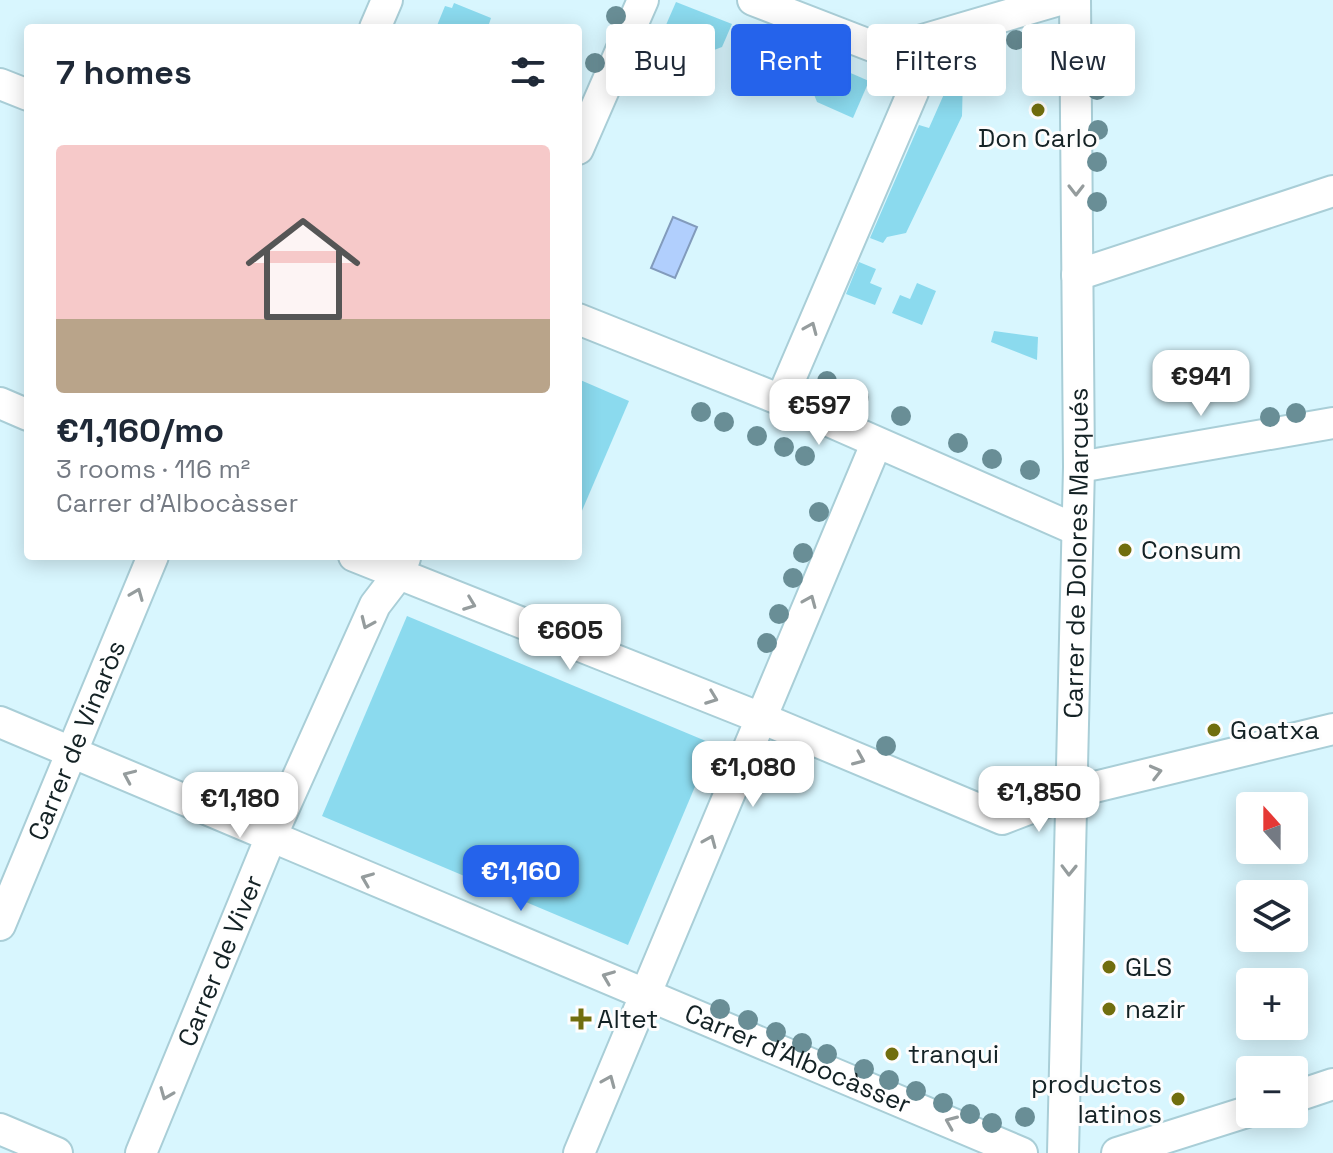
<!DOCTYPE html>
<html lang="en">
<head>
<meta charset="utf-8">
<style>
	:root { --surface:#fff; --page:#f2f2f3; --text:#1f2937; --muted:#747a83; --accent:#2563eb }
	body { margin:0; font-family:"Space Grotesk",sans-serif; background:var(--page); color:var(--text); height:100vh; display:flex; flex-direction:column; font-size:30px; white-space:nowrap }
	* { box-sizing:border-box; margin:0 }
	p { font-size:26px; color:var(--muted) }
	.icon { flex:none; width:44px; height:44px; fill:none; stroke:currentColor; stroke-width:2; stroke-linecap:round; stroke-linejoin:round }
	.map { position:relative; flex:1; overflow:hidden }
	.sheet { position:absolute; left:24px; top:24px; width:558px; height:536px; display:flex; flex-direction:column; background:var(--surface); border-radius:8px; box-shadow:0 4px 20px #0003 }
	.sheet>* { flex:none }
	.hud { position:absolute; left:606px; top:24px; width:606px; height:72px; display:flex; gap:16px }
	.needle { width:52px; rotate:339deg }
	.buttons { position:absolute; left:1236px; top:792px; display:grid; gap:16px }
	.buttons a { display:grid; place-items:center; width:72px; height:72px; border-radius:8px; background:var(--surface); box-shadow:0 4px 20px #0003; font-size:40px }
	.price { position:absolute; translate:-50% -68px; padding:0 18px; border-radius:16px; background:#fff; color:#222; font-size:26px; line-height:52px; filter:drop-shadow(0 2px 4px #0008) }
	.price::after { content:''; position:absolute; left:50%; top:48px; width:24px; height:18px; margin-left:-12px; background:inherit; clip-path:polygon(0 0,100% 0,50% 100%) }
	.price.current { background:var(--accent); color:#fff }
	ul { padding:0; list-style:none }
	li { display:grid; align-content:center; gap:16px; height:424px; padding:0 32px }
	li span { display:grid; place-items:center; height:248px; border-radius:8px; color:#555 }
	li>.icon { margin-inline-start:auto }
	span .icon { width:144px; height:144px; fill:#fffc; stroke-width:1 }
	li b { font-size:34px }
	h2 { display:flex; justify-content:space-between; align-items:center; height:96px; padding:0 32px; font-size:34px }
	.chip { padding:0 28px; border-radius:8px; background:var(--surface); box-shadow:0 4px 20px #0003; font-size:28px; line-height:72px }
	.chip.current { background:var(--accent); color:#fff }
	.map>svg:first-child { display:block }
	.green { fill:#8bdaee }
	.water { fill:#b1cffd; stroke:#829bbc; stroke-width:2 }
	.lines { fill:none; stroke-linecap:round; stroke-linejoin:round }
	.minor-casing { stroke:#a9ced7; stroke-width:34 }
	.minor { stroke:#fff; stroke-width:30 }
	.tree { fill:#698e96 }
	.oneway { stroke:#959c9d }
	.poi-dot { fill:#716e0e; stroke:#fdfdfd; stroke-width:3 }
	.labels { text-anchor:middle; stroke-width:6; stroke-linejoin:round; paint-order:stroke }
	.poi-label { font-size:26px; fill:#142225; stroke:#fdfdfd; text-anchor:start }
	.street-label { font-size:26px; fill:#142225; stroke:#fdfdfd }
</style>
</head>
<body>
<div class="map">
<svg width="1333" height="1153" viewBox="0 0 1333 1153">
	<rect width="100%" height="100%" fill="#d8f6fe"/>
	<g class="green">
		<path d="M676,2L732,24L722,47L698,56L659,41Z"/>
		<path d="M454,3L491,18L489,24L499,28H436L445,6L452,8Z"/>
		<path d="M816,58L869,81L853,118L817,102L807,77Z"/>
		<path d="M952,76H963L962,116L906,233L887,237L883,243L870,238L919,125L929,128Z"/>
		<path d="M859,262L876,269L870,283L882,288L875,305L846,294Z"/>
		<path d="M917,283L936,291L922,325L892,313L900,295L910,299Z"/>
		<path d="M994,331L1038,337L1037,360L991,342Z"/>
		<path d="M578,379L629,401L578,520Z"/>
		<path d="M407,616L713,744L628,945L322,816Z"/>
	</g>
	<path class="water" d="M673,217L697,227L675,278L651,268Z"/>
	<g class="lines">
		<defs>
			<g id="minor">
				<path d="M753,0L885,51L1059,0"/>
				<path d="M375,28L387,0"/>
				<path d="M0,84L28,95"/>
				<path d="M578,149L643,0"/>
				<path d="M1077,275L1333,191"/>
				<path d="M578,319L781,400L1077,530"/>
				<path d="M781,400L913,92L921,41"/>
				<path d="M0,403L28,415"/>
				<path d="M1079,467L1333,423"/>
				<path d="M354,556L761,718L1002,819L1070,793L1333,729"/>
				<path id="s1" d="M0,722L1022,1153"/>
				<path id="s2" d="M0,925L153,556"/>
				<path d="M1294,1097L1333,1084"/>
				<path d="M0,1129L57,1153"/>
				<path id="s3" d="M141,1153L270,839L375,605L398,575L405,558"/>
				<path d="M579,1153L876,444"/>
				<path id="s4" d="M1063,1153L1079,467L1075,0"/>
				<path d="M1117,1153L1250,1111"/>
			</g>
		</defs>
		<use href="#minor" class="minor-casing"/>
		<use href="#minor" class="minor"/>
	</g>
	<g class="tree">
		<circle cx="616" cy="16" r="10"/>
		<circle cx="1016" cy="40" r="10"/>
		<circle cx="958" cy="49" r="10"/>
		<circle cx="1098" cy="54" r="10"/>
		<circle cx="595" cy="63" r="10"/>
		<circle cx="1097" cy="90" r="10"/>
		<circle cx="1098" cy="130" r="10"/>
		<circle cx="1097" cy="162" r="10"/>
		<circle cx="1097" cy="202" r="10"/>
		<circle cx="827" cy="381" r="10"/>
		<circle cx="859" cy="397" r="10"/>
		<circle cx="701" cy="412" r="10"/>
		<circle cx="1296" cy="413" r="10"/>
		<circle cx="901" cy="416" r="10"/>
		<circle cx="1270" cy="417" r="10"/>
		<circle cx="724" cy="422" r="10"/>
		<circle cx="757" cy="436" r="10"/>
		<circle cx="958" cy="443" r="10"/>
		<circle cx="784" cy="447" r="10"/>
		<circle cx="805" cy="456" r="10"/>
		<circle cx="992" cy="459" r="10"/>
		<circle cx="1030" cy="470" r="10"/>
		<circle cx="819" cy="512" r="10"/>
		<circle cx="803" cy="553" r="10"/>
		<circle cx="793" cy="578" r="10"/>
		<circle cx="779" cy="614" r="10"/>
		<circle cx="767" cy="643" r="10"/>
		<circle cx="886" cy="746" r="10"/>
		<circle cx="720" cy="1009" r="10"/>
		<circle cx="748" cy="1020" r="10"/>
		<circle cx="776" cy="1032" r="10"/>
		<circle cx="802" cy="1043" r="10"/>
		<circle cx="827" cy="1054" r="10"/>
		<circle cx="864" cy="1069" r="10"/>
		<circle cx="889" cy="1080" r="10"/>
		<circle cx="916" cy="1091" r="10"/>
		<circle cx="943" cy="1103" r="10"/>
		<circle cx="970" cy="1114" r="10"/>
		<circle cx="1025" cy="1117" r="10"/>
		<circle cx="992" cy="1123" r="10"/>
	</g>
	<defs><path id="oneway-chevron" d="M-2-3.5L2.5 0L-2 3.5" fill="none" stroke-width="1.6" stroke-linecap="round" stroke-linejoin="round" transform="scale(2)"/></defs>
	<g class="oneway">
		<use href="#oneway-chevron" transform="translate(1076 190) rotate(90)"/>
		<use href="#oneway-chevron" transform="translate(811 328) rotate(-67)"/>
		<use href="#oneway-chevron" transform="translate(137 594) rotate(-68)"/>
		<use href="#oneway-chevron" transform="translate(810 601) rotate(-67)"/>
		<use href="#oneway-chevron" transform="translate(470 604) rotate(21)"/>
		<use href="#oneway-chevron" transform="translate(367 623) rotate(114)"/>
		<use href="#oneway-chevron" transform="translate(712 698) rotate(21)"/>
		<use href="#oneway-chevron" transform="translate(859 759) rotate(23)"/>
		<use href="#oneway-chevron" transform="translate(1156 772) rotate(-14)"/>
		<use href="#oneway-chevron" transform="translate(129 776) rotate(-156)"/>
		<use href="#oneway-chevron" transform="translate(710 841) rotate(-67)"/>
		<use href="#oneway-chevron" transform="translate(1069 870) rotate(91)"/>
		<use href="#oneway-chevron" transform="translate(367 879) rotate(-158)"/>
		<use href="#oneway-chevron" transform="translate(608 977) rotate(-158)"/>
		<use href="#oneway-chevron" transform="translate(609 1081) rotate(-67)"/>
		<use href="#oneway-chevron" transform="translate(166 1094) rotate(112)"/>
		<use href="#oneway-chevron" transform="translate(951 1122) rotate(-157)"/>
	</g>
	<g class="poi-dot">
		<circle cx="1038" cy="110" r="8"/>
		<circle cx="1125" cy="550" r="8"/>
		<circle cx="1214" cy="730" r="8"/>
		<circle cx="1109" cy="967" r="8"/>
		<circle cx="1109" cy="1009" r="8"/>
		<path d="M577 1007h8v8h8v8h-8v8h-8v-8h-8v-8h8z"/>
		<circle cx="892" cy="1054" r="8"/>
		<circle cx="1178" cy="1099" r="8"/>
	</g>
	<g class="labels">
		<g class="poi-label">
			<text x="1038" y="147" text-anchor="middle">Don Carlo</text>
			<text x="1141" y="559">Consum</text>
			<text x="1230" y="739">Goatxa</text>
			<text x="1125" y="976">GLS</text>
			<text x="1125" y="1018">nazir</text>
			<text x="597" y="1028">Altet</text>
			<text x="908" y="1063">tranqui</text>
			<text x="1162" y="1093" text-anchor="end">productos<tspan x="1162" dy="30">latinos</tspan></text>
		</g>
		<g class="street-label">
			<text dy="9" stroke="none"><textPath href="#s4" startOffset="600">Carrer de Dolores Marqués</textPath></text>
			<text dy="9" stroke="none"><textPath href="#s2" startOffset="200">Carrer de Vinaròs</textPath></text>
			<text dy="9" stroke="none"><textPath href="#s3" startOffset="208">Carrer de Viver</textPath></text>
			<text dy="9" stroke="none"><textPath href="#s1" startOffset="866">Carrer d'Albocàsser</textPath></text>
		</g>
	</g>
</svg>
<div class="buttons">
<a><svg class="needle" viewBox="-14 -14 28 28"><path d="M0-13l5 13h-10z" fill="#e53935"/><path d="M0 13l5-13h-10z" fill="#747a83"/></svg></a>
<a><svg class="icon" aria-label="layers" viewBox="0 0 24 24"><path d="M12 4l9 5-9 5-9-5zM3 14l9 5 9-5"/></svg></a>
<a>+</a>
<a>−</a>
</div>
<b class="price" style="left:1201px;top:418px">€941</b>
<b class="price" style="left:819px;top:447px">€597</b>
<b class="price" style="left:570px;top:672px">€605</b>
<b class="price" style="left:753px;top:809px">€1,080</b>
<b class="price" style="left:1039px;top:834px">€1,850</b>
<b class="price" style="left:240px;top:840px">€1,180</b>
<b class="price current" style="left:521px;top:913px">€1,160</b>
<div class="hud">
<a class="chip">Buy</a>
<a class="chip current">Rent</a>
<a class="chip">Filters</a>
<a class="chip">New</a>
</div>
<section class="sheet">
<h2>7 homes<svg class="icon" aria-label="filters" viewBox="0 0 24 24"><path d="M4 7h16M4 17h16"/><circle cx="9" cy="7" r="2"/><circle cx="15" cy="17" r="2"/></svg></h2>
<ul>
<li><span style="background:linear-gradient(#f6c9c9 70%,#b9a48a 0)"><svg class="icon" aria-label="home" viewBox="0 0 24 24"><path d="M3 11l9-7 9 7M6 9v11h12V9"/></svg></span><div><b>€1,160/mo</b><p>3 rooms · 116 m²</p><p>Carrer d'Albocàsser</p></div></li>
</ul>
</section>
</div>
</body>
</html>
